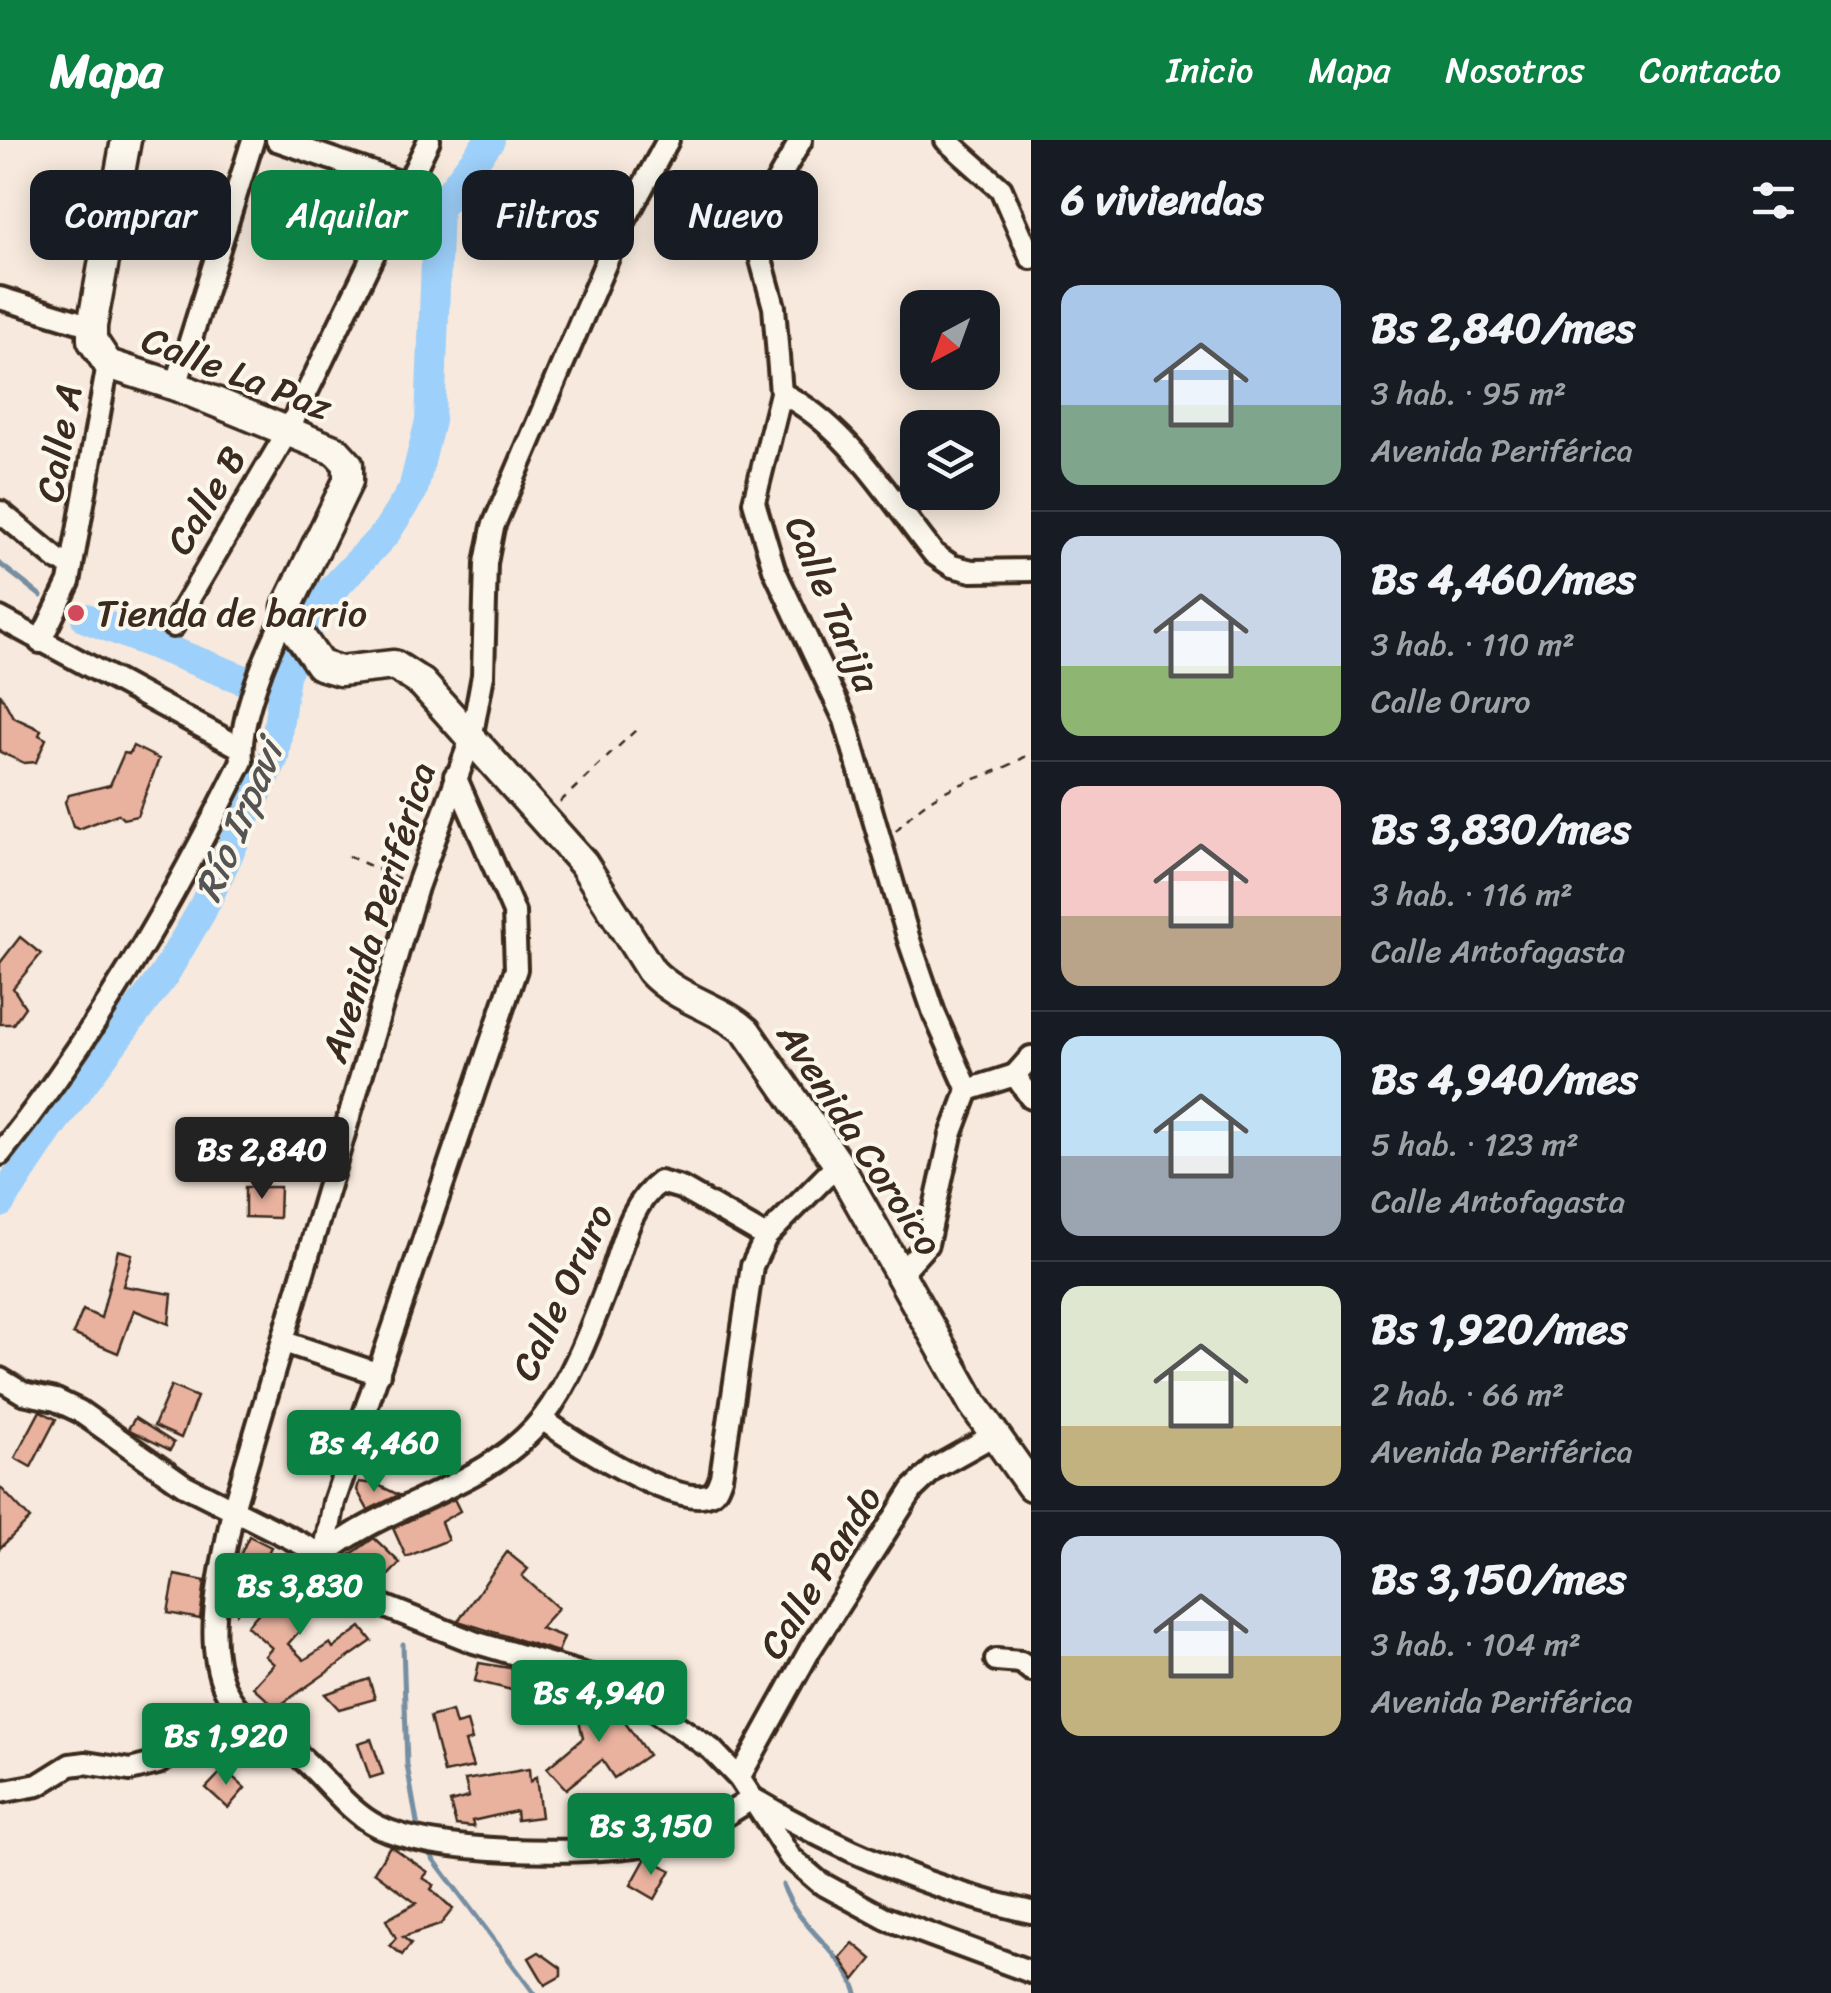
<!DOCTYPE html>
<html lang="es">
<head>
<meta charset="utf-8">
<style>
	:root { --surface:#171b24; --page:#242831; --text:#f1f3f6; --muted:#9ea1a6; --line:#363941; --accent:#0b8043 }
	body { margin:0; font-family:Sriracha,sans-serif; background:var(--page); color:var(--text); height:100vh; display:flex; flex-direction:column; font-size:38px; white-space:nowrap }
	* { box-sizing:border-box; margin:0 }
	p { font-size:32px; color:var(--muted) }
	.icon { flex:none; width:55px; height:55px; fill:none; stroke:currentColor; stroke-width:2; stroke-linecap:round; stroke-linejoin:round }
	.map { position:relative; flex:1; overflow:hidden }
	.panel { display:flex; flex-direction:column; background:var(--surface); width:800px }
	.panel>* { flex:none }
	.hud { position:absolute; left:30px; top:30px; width:850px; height:90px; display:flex; gap:20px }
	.needle { width:65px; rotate:221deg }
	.buttons { position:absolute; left:900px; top:150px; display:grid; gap:20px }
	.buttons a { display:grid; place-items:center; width:100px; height:100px; border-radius:20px; background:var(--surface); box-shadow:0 5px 25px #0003; font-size:50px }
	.price { position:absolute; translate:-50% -85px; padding:0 22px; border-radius:10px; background:var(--accent); color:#fff; font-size:32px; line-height:65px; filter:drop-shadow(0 2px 5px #0008) }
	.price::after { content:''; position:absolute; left:50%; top:60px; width:30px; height:22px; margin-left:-15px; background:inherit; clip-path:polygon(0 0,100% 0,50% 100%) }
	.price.on { background:#222; color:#fff }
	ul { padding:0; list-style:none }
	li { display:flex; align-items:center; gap:30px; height:250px; padding:0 30px }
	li+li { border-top:2px solid var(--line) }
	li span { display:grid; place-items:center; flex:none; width:280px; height:200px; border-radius:20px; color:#555 }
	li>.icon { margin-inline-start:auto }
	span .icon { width:120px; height:120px; fill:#fffc; stroke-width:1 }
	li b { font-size:42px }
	h2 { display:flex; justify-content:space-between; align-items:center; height:120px; padding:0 30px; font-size:42px }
	.pill { padding:0 35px; border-radius:20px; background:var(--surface); box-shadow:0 5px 25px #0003; font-size:35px; line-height:90px }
	.pill.on { background:var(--accent); color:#fff }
	header { display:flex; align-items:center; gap:60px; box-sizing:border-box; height:140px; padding:0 50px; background:var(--accent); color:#fff }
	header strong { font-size:48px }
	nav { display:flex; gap:55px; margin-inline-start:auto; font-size:35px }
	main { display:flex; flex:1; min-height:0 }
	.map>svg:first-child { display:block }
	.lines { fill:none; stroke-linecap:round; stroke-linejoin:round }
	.stream { stroke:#768ea2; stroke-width:5 }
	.river { stroke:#9dd0fa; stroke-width:30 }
	.building { fill:#e9b29f; stroke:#3b2a1e; stroke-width:2.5 }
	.minor-casing { stroke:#3b2a1e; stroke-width:28 }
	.major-casing { stroke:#3b2a1e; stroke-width:35 }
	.path { stroke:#3b2a1e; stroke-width:2.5; stroke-dasharray:8 8; stroke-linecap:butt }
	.minor { stroke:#fbf7ec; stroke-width:20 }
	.major { stroke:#fbf7ec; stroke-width:28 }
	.poi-dot { fill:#d1495b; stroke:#fbf7ec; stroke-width:4 }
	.labels { text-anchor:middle; stroke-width:8; stroke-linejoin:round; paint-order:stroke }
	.street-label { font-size:38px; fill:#3b2a1e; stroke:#fbf7ec }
	.poi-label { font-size:38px; fill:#3b2a1e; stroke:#fbf7ec; text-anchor:start }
	.water-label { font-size:40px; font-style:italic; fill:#545455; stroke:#fbf7ec }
</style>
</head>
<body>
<header>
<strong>Mapa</strong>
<nav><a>Inicio</a><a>Mapa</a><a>Nosotros</a><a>Contacto</a></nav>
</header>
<main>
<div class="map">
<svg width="1031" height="1853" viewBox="0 0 1031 1853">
	<rect width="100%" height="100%" fill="#f7e9dd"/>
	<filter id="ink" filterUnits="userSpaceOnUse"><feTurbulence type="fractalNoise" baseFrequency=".01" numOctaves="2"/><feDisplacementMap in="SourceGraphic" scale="20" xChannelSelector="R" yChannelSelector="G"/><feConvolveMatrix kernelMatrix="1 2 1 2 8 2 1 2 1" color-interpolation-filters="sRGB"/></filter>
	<g filter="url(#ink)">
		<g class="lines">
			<g class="stream">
				<path d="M0,424L41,456"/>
				<path d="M403,1504L407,1625L419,1694"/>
				<path d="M425,1708L534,1853"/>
				<path d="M783,1745C797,1788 843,1810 857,1853"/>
			</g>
			<g class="river">
				<path d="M86,478L247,541"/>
				<path d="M0,1063L50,987L164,835L201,772L274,617L285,535L317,466L385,394L413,350L430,281L438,68L490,0"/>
			</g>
		</g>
		<g class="building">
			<path d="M0,553L13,577L41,590L39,595L46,599L36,622L24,623L0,612Z"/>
			<path d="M133,606L159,619L137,676L123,679L118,674L79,689L73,687L65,662L69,655L110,645L124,613L129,614Z"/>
			<path d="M20,797L41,814L13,848L25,867L13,884H0V823Z"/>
			<path d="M245,1047H280L279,1078L245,1077Z"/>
			<path d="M118,1110L132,1114L123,1146L172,1154L169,1184L134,1170L118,1213L73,1194L83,1170L101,1178Z"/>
			<path d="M171,1246L197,1257L181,1298L154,1286Z"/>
			<path d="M40,1271L56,1279L31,1327L15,1318Z"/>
			<path d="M135,1278L174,1303L170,1310L128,1289Z"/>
			<path d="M359,1342L376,1344L399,1355L368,1370L357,1350Z"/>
			<path d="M0,1347L30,1379L0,1408Z"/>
			<path d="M454,1359L460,1371L441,1382L448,1400L406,1417L393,1388Z"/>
			<path d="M249,1396L271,1407L237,1473L232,1451L249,1430L236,1424Z"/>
			<path d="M374,1398L400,1423L379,1445L347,1417Z"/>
			<path d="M507,1412L528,1429L522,1436L558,1468L540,1488L564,1497L558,1512L458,1481Z"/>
			<path d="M308,1426L347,1453L326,1477L318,1470L288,1504L304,1520L330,1503L333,1508L361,1487L372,1501L276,1568L253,1547L274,1524L265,1516L272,1508L247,1486L265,1466L272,1472Z"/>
			<path d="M175,1435L205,1441L200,1479L168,1473Z"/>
			<path d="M479,1523L516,1529L542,1541L545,1558L475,1541Z"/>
			<path d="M369,1539L375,1559L339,1569L325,1554Z"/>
			<path d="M596,1559L614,1567L648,1615L614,1638L602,1620L566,1649L547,1628L583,1598L575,1564Z"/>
			<path d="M452,1571L456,1585L467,1582L472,1600L465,1602L473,1627L444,1633L430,1577Z"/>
			<path d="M371,1599L383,1634L370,1638L358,1603Z"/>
			<path d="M224,1629L245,1648L228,1668L206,1648Z"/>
			<path d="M529,1629L530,1642L536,1637L541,1677L517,1680L516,1671L472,1681L474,1687L456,1685L450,1662L469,1657L465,1640Z"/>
			<path d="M390,1706L428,1732L423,1738L434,1745L431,1749L453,1769L440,1785L403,1797L411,1804L402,1815L390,1805L396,1798L386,1780L416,1763L374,1732Z"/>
			<path d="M646,1718L671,1730L655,1759L631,1745Z"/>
			<path d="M853,1803L872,1819L855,1840L840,1818Z"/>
			<path d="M539,1812L561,1828V1836L545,1845L529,1818Z"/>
		</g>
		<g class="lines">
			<defs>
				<g id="minor">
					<path d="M277,0L405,44"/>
					<path d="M668,0L621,87L493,387L486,423L483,535L471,599L417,747L233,1369C224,1423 201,1496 225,1549C239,1580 272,1595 298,1615C324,1636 347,1671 377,1686C436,1715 583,1715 649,1704C686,1697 722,1680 752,1658C837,1709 934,1751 1031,1772"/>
					<path d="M801,0L770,54L762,85L760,116L774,167L781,253L754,362L774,429L845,580L909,800L934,873L968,950L951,995L927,1104L902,1132"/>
					<path d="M946,0L1001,49L1031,118"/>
					<path d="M0,158L92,186"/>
					<path d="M176,246L253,0"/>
					<path d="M781,253C848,286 888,357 934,414L952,426L972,431L1031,430"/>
					<path d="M0,372L58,420L72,425"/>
					<path d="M0,478L241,608"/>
					<path d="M173,486L288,291L429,0"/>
					<path d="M40,502L69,442L108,224"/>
					<path d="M1015,935L1031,917"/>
					<path d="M968,950L1015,935L1031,958"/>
					<path d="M0,1014C97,893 174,759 242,621C238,580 267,511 286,474"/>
					<path d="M284,1202L379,1234"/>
					<path d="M0,1239L23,1253L56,1260L79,1271L184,1345L324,1415L381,1465L474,1502L590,1536L633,1556L711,1609L739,1638L790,1717L819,1742L885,1778L1031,1832"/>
					<path d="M542,1279C571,1300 672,1366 707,1355C716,1353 718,1345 721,1337L752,1126L766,1097L838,1024"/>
					<path d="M324,1415L334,1362L516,829L514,772L455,636"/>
					<path d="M324,1415C386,1362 488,1348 542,1279C570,1243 590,1191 606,1149C621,1113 627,1066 660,1042L681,1048L766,1097"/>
					<path d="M996,1520L1021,1522L1031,1530"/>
					<path d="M739,1638L811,1508L913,1349L935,1328L994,1295"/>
					<path d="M0,1652L38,1645L70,1625L86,1623L130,1630L158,1623L209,1588L233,1564"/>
				</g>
				<path id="major" d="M126,0L92,186V200L108,224L176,246L336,311L348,324V341L287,467L289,480L320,525L340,531L394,525L422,543L583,723L651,831C678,860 717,866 746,891L838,1024L973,1264L1031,1346"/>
			</defs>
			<use href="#minor" class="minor-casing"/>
			<use href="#major" class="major-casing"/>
			<g class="path">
				<path d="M560,662L637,589"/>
				<path d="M896,691C943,636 978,647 1031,613"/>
				<path d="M348,716L402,740"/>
			</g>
			<use href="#minor" class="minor"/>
			<use href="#major" class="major"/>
		</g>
	</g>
	<circle class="poi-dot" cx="76" cy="473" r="10"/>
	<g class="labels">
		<g class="street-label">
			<text transform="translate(237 233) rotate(21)" y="13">Calle La Paz</text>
			<text transform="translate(59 303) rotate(-80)" y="13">Calle A</text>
			<text transform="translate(206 360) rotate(-59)" y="13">Calle B</text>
			<text transform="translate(833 464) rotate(67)" y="13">Calle Tarija</text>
			<text transform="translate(378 772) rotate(-73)" y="13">Avenida Periférica</text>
			<text transform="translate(860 999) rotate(57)" y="13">Avenida Coroico</text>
			<text transform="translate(562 1152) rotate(-65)" y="13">Calle Oruro</text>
			<text transform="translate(820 1432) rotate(-58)" y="13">Calle Pando</text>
		</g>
		<g class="poi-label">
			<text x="96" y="486">Tienda de barrio</text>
		</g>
		<g class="water-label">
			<text transform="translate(238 681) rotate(-67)" y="14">Río Irpavi</text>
		</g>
	</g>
</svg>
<div class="buttons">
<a><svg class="needle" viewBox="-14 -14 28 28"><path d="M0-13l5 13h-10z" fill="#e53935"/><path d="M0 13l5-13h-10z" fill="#9ea1a6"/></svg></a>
<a><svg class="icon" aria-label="layers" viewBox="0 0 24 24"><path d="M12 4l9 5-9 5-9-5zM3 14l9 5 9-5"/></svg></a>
</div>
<b class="price on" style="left:262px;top:1062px">Bs 2,840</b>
<b class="price" style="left:374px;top:1355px">Bs 4,460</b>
<b class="price" style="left:300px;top:1498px">Bs 3,830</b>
<b class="price" style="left:599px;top:1605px">Bs 4,940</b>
<b class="price" style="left:226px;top:1648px">Bs 1,920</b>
<b class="price" style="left:651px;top:1738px">Bs 3,150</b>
<div class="hud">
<a class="pill">Comprar</a>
<a class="pill on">Alquilar</a>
<a class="pill">Filtros</a>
<a class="pill">Nuevo</a>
</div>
</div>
<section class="panel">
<h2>6 viviendas<svg class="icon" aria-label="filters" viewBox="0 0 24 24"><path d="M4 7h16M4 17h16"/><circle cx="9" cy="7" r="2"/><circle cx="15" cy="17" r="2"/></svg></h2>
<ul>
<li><span style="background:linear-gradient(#a9c7e8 60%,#7fa58c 0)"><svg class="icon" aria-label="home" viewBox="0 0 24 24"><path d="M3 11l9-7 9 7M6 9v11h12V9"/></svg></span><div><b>Bs 2,840/mes</b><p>3 hab. · 95 m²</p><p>Avenida Periférica</p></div></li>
<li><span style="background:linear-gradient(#c9d6e8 65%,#8fb573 0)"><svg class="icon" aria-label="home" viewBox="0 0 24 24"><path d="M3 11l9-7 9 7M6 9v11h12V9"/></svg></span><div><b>Bs 4,460/mes</b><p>3 hab. · 110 m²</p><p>Calle Oruro</p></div></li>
<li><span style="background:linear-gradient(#f6c9c9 65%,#b9a48a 0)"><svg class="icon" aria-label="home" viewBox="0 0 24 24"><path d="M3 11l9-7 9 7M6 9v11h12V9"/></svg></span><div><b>Bs 3,830/mes</b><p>3 hab. · 116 m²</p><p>Calle Antofagasta</p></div></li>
<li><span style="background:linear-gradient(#bfe0f5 60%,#9aa5b1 0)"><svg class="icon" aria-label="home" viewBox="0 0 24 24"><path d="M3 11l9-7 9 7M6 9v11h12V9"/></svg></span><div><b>Bs 4,940/mes</b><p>5 hab. · 123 m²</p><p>Calle Antofagasta</p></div></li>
<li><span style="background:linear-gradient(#dfe7d0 70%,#c2b280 0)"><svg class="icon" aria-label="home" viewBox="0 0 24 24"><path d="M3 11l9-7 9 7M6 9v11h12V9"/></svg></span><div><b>Bs 1,920/mes</b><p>2 hab. · 66 m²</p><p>Avenida Periférica</p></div></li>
<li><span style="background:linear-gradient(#c9d6e8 60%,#c2b280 0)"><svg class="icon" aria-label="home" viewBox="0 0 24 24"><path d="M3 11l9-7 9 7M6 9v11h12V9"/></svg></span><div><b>Bs 3,150/mes</b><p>3 hab. · 104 m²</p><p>Avenida Periférica</p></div></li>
</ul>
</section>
</main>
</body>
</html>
